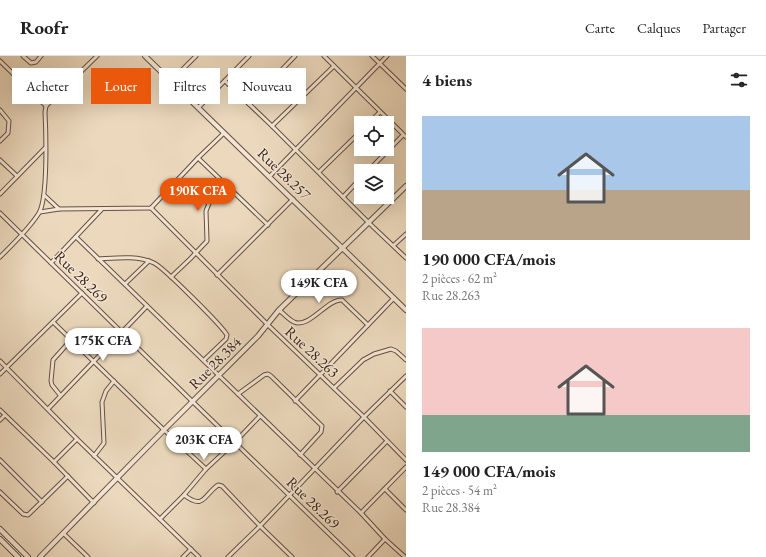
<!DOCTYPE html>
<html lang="fr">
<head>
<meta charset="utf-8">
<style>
	:root { --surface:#fff; --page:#f2f2f2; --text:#222; --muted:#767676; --line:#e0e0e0; --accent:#ea580c }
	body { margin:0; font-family:"EB Garamond",serif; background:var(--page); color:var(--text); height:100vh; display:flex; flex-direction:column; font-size:15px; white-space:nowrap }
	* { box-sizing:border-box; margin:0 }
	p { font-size:13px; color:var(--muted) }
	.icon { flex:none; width:22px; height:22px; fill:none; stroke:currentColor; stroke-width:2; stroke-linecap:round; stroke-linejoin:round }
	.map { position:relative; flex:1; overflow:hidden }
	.sheet { display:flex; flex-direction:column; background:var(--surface); width:360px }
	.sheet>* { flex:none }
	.hud { position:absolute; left:12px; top:12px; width:334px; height:36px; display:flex; gap:8px }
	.buttons { position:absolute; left:354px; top:60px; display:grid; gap:8px }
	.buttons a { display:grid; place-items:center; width:40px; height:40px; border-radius:0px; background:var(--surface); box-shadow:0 4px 16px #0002; font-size:20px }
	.price { position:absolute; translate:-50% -34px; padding:0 9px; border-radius:14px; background:#fff; color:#222; font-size:13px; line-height:26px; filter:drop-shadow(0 1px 2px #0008) }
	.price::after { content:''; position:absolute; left:50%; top:24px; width:12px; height:9px; margin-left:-6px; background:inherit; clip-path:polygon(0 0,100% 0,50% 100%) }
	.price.selected { background:var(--accent); color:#fff }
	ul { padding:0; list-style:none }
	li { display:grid; align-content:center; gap:8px; height:212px; padding:0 16px }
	li span { display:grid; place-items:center; height:124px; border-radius:0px; color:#555 }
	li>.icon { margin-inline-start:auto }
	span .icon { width:72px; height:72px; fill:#fffc; stroke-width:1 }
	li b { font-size:17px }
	h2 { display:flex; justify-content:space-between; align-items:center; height:48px; padding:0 16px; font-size:17px }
	.chip { padding:0 14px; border-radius:0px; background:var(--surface); box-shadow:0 4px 16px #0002; font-size:14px; line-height:36px }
	.chip.selected { background:var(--accent); color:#fff }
	header { display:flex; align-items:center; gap:24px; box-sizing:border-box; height:56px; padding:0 20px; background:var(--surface); border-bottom:1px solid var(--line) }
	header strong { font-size:19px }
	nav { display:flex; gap:22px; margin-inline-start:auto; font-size:14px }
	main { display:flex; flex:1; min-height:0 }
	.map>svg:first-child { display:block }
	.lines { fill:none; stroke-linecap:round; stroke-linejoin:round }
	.minor-casing { stroke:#665043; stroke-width:5 }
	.tertiary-casing { stroke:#665043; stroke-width:6 }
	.secondary-casing { stroke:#3a221a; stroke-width:6 }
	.minor { stroke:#f3e6d4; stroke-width:3 }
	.tertiary { stroke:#f3e6d4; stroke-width:4 }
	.secondary { stroke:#f3e6d4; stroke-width:4.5 }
	.labels { text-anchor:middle; stroke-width:3; stroke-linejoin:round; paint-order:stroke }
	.street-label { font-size:15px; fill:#3a221a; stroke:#f3e6d4 }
</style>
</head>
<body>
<header>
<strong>Roofr</strong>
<nav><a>Carte</a><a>Calques</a><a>Partager</a></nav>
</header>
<main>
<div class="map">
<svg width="406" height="501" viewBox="0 0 406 501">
	<rect width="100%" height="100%" fill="#ecd9bd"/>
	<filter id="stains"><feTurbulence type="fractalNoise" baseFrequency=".005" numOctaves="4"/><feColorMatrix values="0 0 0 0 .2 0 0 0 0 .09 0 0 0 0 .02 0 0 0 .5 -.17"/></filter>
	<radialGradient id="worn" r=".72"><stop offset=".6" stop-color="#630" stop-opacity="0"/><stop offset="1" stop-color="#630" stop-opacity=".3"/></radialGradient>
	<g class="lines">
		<defs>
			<g id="minor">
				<path d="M23,0L31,7L36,6L41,0"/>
				<path d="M324,0L406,81"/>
				<path d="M372,0L406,33"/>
				<path d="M0,5L46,50"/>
				<path d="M171,25L196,0"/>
				<path d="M225,25L272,70L369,167L406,202"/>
				<path d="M249,48L295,0"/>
				<path d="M198,52L249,0"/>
				<path d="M0,54L9,65L8,77L0,85"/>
				<path d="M369,67L380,56"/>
				<path d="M272,70L334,10"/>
				<path d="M198,102L268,169"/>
				<path d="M0,104L17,120"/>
				<path d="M368,115L403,79"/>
				<path d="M319,116L361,75"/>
				<path d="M269,121L387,0"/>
				<path d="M0,138L45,92"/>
				<path d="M44,139L59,153"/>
				<path d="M343,141L361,122"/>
				<path d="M151,152L268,269L364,361L406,404"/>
				<path d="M40,156L59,153L151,152L198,102L224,77"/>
				<path d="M0,157L193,346L353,501"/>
				<path d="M76,181L238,338L361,457L385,483L405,501"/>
				<path d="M394,189L406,178"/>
				<path d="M0,201C14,187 29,173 39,157C48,142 46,76 45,56L46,50L97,0"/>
				<path d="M98,203C116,202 137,199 154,207C163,211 222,270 227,279L226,283L204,304"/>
				<path d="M51,207L102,153"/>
				<path d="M217,219L293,143"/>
				<path d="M171,221L190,203L207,185L206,155L210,145L225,129"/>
				<path d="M125,228L149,205"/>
				<path d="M279,254C284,258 289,264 294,266C309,273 327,243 342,244L368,269"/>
				<path d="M53,266L164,374L206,413"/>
				<path d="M0,305L77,383L199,501"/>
				<path d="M0,318L82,237"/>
				<path d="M334,332L363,304L374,298L391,293L396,295L406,304"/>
				<path d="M390,335L406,351"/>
				<path d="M238,338L264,319L268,318L271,320L322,370L321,376L300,399"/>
				<path d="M60,339L52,329L51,325L53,304L71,284"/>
				<path d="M295,345L394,242"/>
				<path d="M48,353L147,250"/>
				<path d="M0,354L54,406L94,447"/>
				<path d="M0,364L5,359"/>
				<path d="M94,400L104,387L102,346L106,335L114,325"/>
				<path d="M0,404L42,446"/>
				<path d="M54,406L77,383"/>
				<path d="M385,433L406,454"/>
				<path d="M0,436L23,458L28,459L68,420"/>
				<path d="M337,436L387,385"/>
				<path d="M184,439C204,454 203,440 218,429L222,430L260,470L292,501"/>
				<path d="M361,457L406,411"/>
				<path d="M160,463L184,439L206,413L235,386L260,360"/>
				<path d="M64,478L88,501"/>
				<path d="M183,501L191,493"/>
				<path d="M228,501L260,470L364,361L406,320"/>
				<path d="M368,501L385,483"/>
			</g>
			<g id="tertiary">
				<path d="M145,0C232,85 319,169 406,254"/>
				<path d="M40,501L164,374L258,280L279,254L406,130"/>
			</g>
			<g id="secondary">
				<path d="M0,473L28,501"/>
				<path d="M0,483L18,501"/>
			</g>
		</defs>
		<use href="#minor" class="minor-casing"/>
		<use href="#tertiary" class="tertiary-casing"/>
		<use href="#secondary" class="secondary-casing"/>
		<use href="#minor" class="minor"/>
		<use href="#tertiary" class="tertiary"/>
		<use href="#secondary" class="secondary"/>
	</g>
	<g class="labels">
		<g class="street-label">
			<text transform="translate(284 118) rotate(44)" y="5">Rue 28.257</text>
			<text transform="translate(81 221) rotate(44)" y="5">Rue 28.269</text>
			<text transform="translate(312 296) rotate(43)" y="5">Rue 28.263</text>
			<text transform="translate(215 307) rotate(-45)" y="5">Rue 28.384</text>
			<text transform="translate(313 447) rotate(44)" y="5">Rue 28.269</text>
		</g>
	</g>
	<rect width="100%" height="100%" filter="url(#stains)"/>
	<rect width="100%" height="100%" fill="url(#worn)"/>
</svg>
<div class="buttons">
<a><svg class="icon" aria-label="locate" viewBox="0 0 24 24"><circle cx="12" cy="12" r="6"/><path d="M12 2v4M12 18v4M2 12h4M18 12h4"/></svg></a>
<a><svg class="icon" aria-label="layers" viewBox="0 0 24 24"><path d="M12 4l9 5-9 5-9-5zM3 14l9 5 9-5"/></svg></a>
</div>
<b class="price selected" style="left:198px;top:156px">190K CFA</b>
<b class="price" style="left:319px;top:248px">149K CFA</b>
<b class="price" style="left:103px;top:306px">175K CFA</b>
<b class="price" style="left:204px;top:405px">203K CFA</b>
<div class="hud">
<a class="chip">Acheter</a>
<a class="chip selected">Louer</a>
<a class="chip">Filtres</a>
<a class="chip">Nouveau</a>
</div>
</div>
<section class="sheet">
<h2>4 biens<svg class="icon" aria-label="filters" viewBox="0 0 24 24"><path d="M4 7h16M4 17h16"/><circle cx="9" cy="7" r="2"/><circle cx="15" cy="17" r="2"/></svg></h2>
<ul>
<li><span style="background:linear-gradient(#a9c7e8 60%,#b9a48a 0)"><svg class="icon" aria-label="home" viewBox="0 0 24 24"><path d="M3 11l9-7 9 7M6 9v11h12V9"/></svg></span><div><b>190 000 CFA/mois</b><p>2 pièces · 62 m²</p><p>Rue 28.263</p></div></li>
<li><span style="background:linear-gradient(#f6c9c9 70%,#7fa58c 0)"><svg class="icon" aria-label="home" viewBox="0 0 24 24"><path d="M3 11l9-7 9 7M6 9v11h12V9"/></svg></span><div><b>149 000 CFA/mois</b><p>2 pièces · 54 m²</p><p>Rue 28.384</p></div></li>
</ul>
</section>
</main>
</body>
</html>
